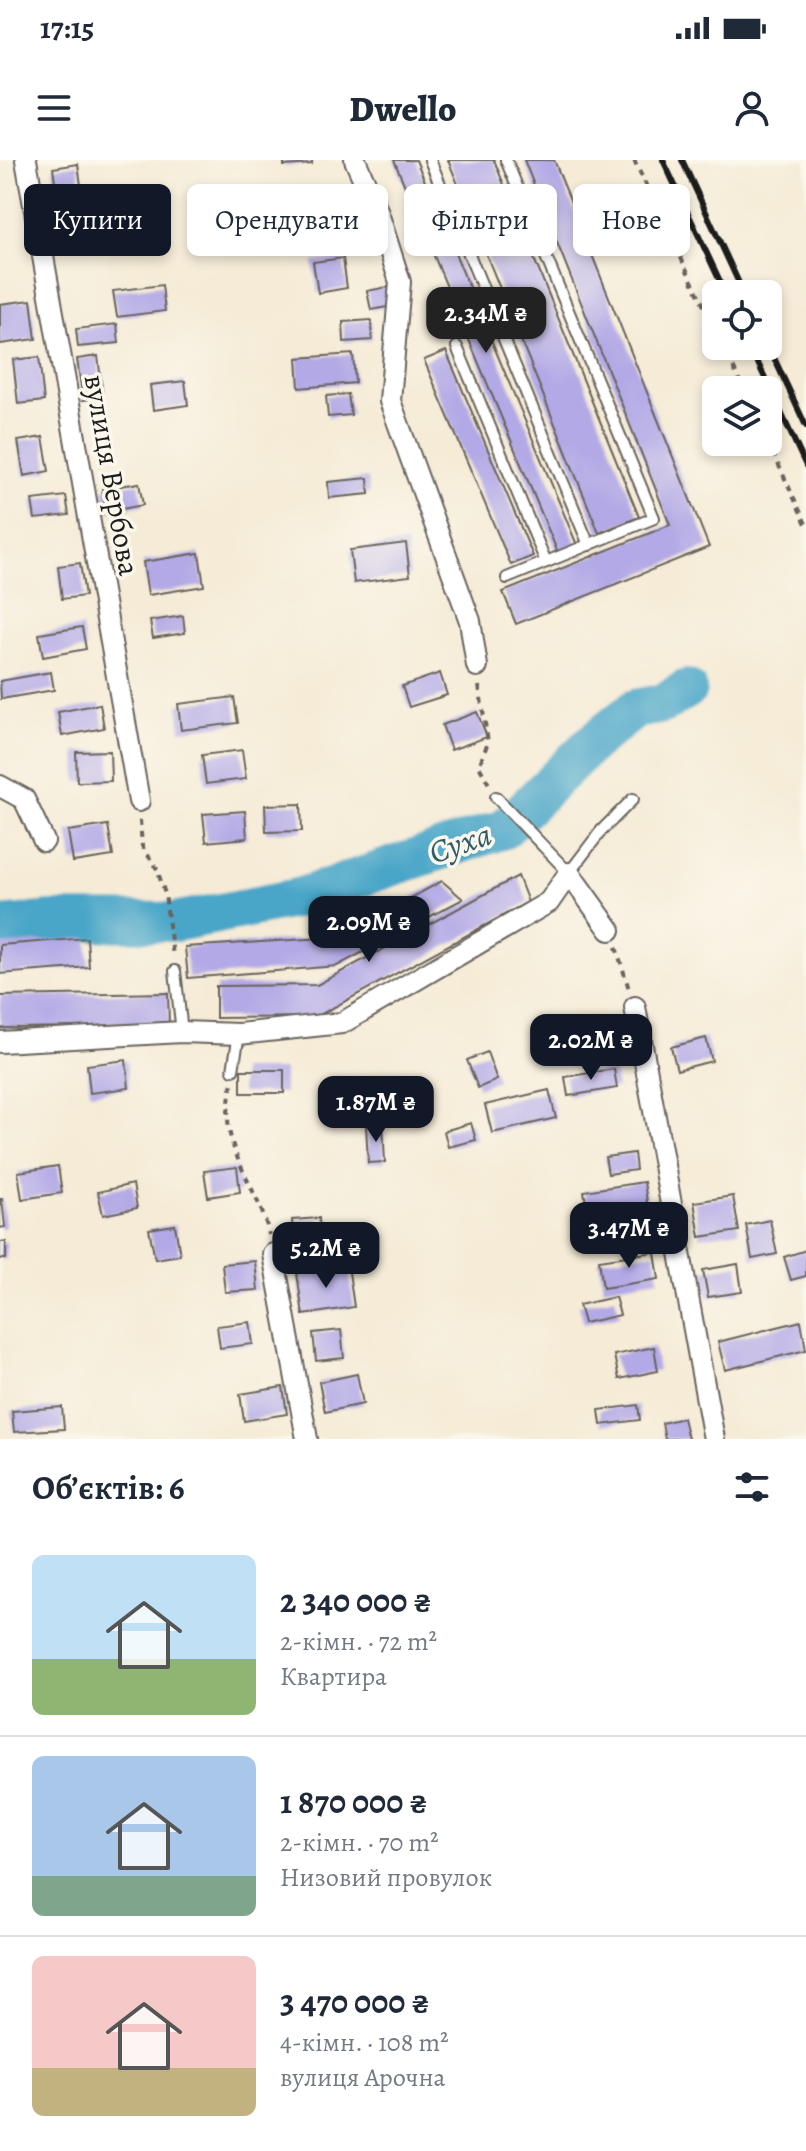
<!DOCTYPE html>
<html lang="uk">
<head>
<meta charset="utf-8">
<style>
	:root { --surface:#fff; --page:#f6f6f7; --text:#1f2937; --muted:#747a83; --line:#e0e1e3; --accent:#111827 }
	body { margin:0; font-family:Alegreya,serif; background:var(--page); color:var(--text); height:100vh; display:flex; flex-direction:column; font-size:30px; white-space:nowrap }
	* { box-sizing:border-box; margin:0 }
	p { font-size:26px; color:var(--muted) }
	.icon { flex:none; width:44px; height:44px; fill:none; stroke:currentColor; stroke-width:2; stroke-linecap:round; stroke-linejoin:round }
	.map { position:relative; height:1279px; overflow:hidden }
	.details { display:flex; flex-direction:column; background:var(--surface); flex:1 }
	.details>* { flex:none }
	.guide { position:absolute; left:24px; top:24px; width:758px; height:72px; display:flex; gap:16px }
	.controls { position:absolute; left:702px; top:120px; display:grid; gap:16px }
	.controls a { display:grid; place-items:center; width:80px; height:80px; border-radius:12px; background:var(--surface); box-shadow:0 4px 12px #0003; font-size:40px }
	.price { position:absolute; translate:-50% -68px; padding:0 18px; border-radius:16px; background:var(--accent); color:#fff; font-size:26px; line-height:52px; filter:drop-shadow(0 2px 4px #0008) }
	.price::after { content:''; position:absolute; left:50%; top:48px; width:24px; height:18px; margin-left:-12px; background:inherit; clip-path:polygon(0 0,100% 0,50% 100%) }
	.price.active { background:#222; color:#fff }
	ul { padding:0; list-style:none }
	li { display:flex; align-items:center; gap:24px; height:200px; padding:0 32px }
	li+li { border-top:2px solid var(--line) }
	li span { display:grid; place-items:center; flex:none; width:224px; height:160px; border-radius:12px; color:#555 }
	li>.icon { margin-inline-start:auto }
	span .icon { width:96px; height:96px; fill:#fffc; stroke-width:1 }
	li b { font-size:34px }
	h2 { display:flex; justify-content:space-between; align-items:center; height:96px; padding:0 32px; font-size:34px }
	.pill { padding:0 28px; border-radius:12px; background:var(--surface); box-shadow:0 4px 12px #0003; font-size:28px; line-height:72px }
	.pill.active { background:var(--accent); color:#fff }
	.status { display:flex; justify-content:space-between; align-items:center; height:56px; padding:0 40px; background:var(--surface); direction:ltr }
	.status svg { height:22px; fill:currentColor }
	header { display:flex; justify-content:space-between; align-items:center; height:104px; padding:0 32px; background:var(--surface); font-size:36px; font-weight:800 }
	.map>svg:first-child { display:block }
	.lines { fill:none; stroke-linecap:round; stroke-linejoin:round }
	.river { stroke:#4aa6c8; stroke-width:40 }
	.building { fill:#b2a9e6 }
	.lane-casing { stroke:#68645d; stroke-width:14 }
	.street-casing { stroke:#68645d; stroke-width:24 }
	.path { stroke:#68645d; stroke-width:4; stroke-dasharray:6 6; stroke-linecap:butt }
	.lane { stroke:#fff; stroke-width:10 }
	.street { stroke:#fff; stroke-width:20 }
	.rail { stroke:#1c1c1c; stroke-width:6 }
	.labels { text-anchor:middle; stroke-width:7; stroke-linejoin:round; paint-order:stroke }
	.street-label { font-size:30px; fill:#1c1c1c; stroke:#fbf7ec }
	.water-label { font-size:32px; font-style:italic; fill:#315a69; stroke:#fbf7ec }
</style>
</head>
<body>
<div class="status"><b>17:15</b><svg viewBox="0 0 49 12"><path d="M0 12V9h3v3zM5 12V6h3v6zM10 12V3h3v9zM15 12V0h3v12zM26 1h20v11H26zM47 4h2v5h-2z"/></svg></div>
<header><svg class="icon" aria-label="menu" viewBox="0 0 24 24"><path d="M4 6h16M4 12h16M4 18h16"/></svg>Dwello<svg class="icon" aria-label="person" viewBox="0 0 24 24"><circle cx="12" cy="8" r="4"/><path d="M4 21q1-7 8-7t8 7"/></svg></header>
<div class="map">
<svg width="806" height="1279" viewBox="0 0 806 1279">
	<rect width="100%" height="100%" fill="#fbf7ec"/>
	<filter id="ink" filterUnits="userSpaceOnUse"><feTurbulence type="fractalNoise" baseFrequency=".0125" numOctaves="2"/><feDisplacementMap in="SourceGraphic" scale="16" xChannelSelector="R" yChannelSelector="G"/><feConvolveMatrix kernelMatrix="1 2 1 2 8 2 1 2 1" color-interpolation-filters="sRGB"/></filter>
	<filter id="wash" filterUnits="userSpaceOnUse"><feTurbulence type="fractalNoise" baseFrequency=".006" numOctaves="4" result="noise"/><feDisplacementMap in="SourceGraphic" scale="32" xChannelSelector="R" yChannelSelector="G"/><feGaussianBlur stdDeviation="1.8" result="paint"/><feColorMatrix in="noise" values="0 0 0 0 0 0 0 0 0 0 0 0 0 0 0 0 0 1.4 0 .05"/><feComposite in="paint" operator="in"/></filter>
	<g filter="url(#wash)">
		<rect width="100%" height="100%" fill="#f5ebd6"/>
		<g class="lines">
			<path class="river" d="M0,766L53,761L175,762L298,738L504,669L592,583L635,549L662,544L687,529"/>
		</g>
		<g id="blocks">
			<g class="building">
				<path d="M284,0H312V4L284,6Z"/>
				<path d="M394,0H416L577,385L558,393Z"/>
				<path d="M448,0H494L639,357L599,373Z"/>
				<path d="M524,0H554L709,387L516,464L503,432L670,365Z"/>
				<path d="M78,4L83,40L58,43L53,8Z"/>
				<path d="M330,39L333,63L303,66L300,42Z"/>
				<path d="M343,98L347,128L318,133L313,102Z"/>
				<path d="M162,125L165,151L117,157L113,131Z"/>
				<path d="M388,127L392,146L371,150L367,131Z"/>
				<path d="M31,140L36,179L0,184V144Z"/>
				<path d="M371,160L372,180L344,182L343,162Z"/>
				<path d="M117,164L119,183L78,187L76,169Z"/>
				<path d="M446,191L533,396L511,405L424,200Z"/>
				<path d="M353,194L355,223L299,228L297,198Z"/>
				<path d="M98,196L103,237L83,240L77,199Z"/>
				<path d="M39,197L44,241L18,244L13,200Z"/>
				<path d="M185,221L188,245L153,250L150,225Z"/>
				<path d="M348,234L351,255L328,257L326,236Z"/>
				<path d="M43,277L49,311L24,316L18,281Z"/>
				<path d="M368,318L369,334L329,338L328,322Z"/>
				<path d="M139,323L143,345L106,352L102,329Z"/>
				<path d="M66,336L69,355L35,359L32,340Z"/>
				<path d="M406,383L410,416L354,423L350,390Z"/>
				<path d="M199,393L204,426L148,435L143,402Z"/>
				<path d="M80,403L85,436L62,439L58,406Z"/>
				<path d="M183,456L185,473L153,478L150,461Z"/>
				<path d="M82,467L86,489L43,497L39,474Z"/>
				<path d="M51,512L54,530L1,539L0,521Z"/>
				<path d="M440,513L447,535L409,547L402,526Z"/>
				<path d="M234,537L238,563L181,570L178,544Z"/>
				<path d="M100,544L104,568L62,576L58,552Z"/>
				<path d="M477,552L487,577L451,590L442,565Z"/>
				<path d="M242,590L246,619L206,624L202,595Z"/>
				<path d="M110,591L111,621L77,622L76,592Z"/>
				<path d="M301,644L302,671L266,672L265,645Z"/>
				<path d="M245,651L247,678L206,682L203,654Z"/>
				<path d="M108,665L113,696L73,702L68,671Z"/>
				<path d="M518,716L528,742L316,857L216,858V826L317,825Z"/>
				<path d="M442,721L463,739L337,806L188,818L185,787L339,777Z"/>
				<path d="M87,778L89,807L0,814V785Z"/>
				<path d="M168,833L169,866L0,868V836Z"/>
				<path d="M706,878L712,901L677,910L671,887Z"/>
				<path d="M487,892L497,920L478,928L467,900Z"/>
				<path d="M126,900L129,928L90,933L87,905Z"/>
				<path d="M614,909L617,928L568,936L565,917Z"/>
				<rect x="241" y="910" width="43" height="23"/>
				<path d="M549,930L556,958L492,973L485,945Z"/>
				<path d="M471,963L476,980L448,987L444,971Z"/>
				<path d="M383,964L385,1002L368,1003L366,965Z"/>
				<path d="M634,993L636,1010L608,1014L605,997Z"/>
				<path d="M58,1006L62,1033L22,1039L18,1012Z"/>
				<path d="M237,1007L240,1032L208,1037L204,1011Z"/>
				<path d="M644,1022L650,1062L591,1072L584,1031Z"/>
				<path d="M133,1024L137,1048L103,1055L98,1032Z"/>
				<path d="M733,1036L739,1071L700,1077L694,1042Z"/>
				<path d="M0,1039H2L5,1067L0,1068Z"/>
				<path d="M319,1058L321,1090L294,1092L292,1060Z"/>
				<path d="M770,1060L777,1094L752,1099L746,1065Z"/>
				<path d="M175,1065L180,1095L155,1099L149,1069Z"/>
				<rect x="0" y="1082" width="6" height="17"/>
				<path d="M806,1090V1116L791,1120L784,1097Z"/>
				<path d="M655,1092L659,1119L603,1128L599,1100Z"/>
				<path d="M255,1101L258,1130L225,1132L222,1104Z"/>
				<path d="M738,1104L742,1132L708,1137L703,1110Z"/>
				<path d="M348,1105L354,1147L303,1155L297,1113Z"/>
				<path d="M615,1137L620,1155L584,1163L579,1145Z"/>
				<path d="M801,1161L806,1190L725,1210L718,1182Z"/>
				<path d="M250,1162L253,1184L220,1188L217,1166Z"/>
				<path d="M341,1170L344,1198L316,1201L313,1173Z"/>
				<path d="M654,1187L658,1211L619,1219L614,1195Z"/>
				<path d="M357,1214L363,1244L325,1252L319,1222Z"/>
				<path d="M283,1227L287,1254L244,1261L240,1234Z"/>
				<path d="M638,1245L640,1260L601,1265L599,1250Z"/>
				<path d="M62,1247L64,1269L14,1272L12,1251Z"/>
				<path d="M683,1258L688,1279H665L662,1263Z"/>
			</g>
		</g>
	</g>
	<g filter="url(#ink)">
		<use href="#blocks" fill-opacity="0" stroke="#68645d" stroke-width="2"/>
		<g class="lines">
			<defs>
				<g id="lane">
					<path d="M430,0L589,385"/>
					<path d="M506,0L654,358L507,418"/>
					<path d="M457,187L546,402"/>
					<path d="M496,637L569,713L601,671L633,639"/>
					<path d="M175,811L182,872"/>
					<path d="M233,910L239,874"/>
				</g>
				<g id="street">
					<path d="M26,0L139,641"/>
					<path d="M355,0L377,50L400,122L390,241L470,461L477,506"/>
					<path d="M0,626L24,639L44,681"/>
					<path d="M635,847L714,1279"/>
					<path d="M0,882L182,872L239,874L342,863L549,742L569,713L610,770"/>
					<path d="M273,1094L307,1279"/>
				</g>
			</defs>
			<use href="#lane" class="lane-casing"/>
			<use href="#street" class="street-casing"/>
			<g class="path">
				<path d="M634,0L716,171"/>
				<path d="M723,186L744,230"/>
				<path d="M768,282L806,364"/>
				<path d="M479,526L488,582L479,606L489,624"/>
				<path d="M140,660L142,686L157,709L165,734L173,796"/>
				<path d="M616,787L629,829"/>
				<path d="M232,924C230,934 228,945 228,956C228,998 261,1034 269,1075"/>
			</g>
			<use href="#lane" class="lane"/>
			<use href="#street" class="street"/>
			<g class="rail">
				<path d="M663,0L726,134"/>
				<path d="M682,0L744,134"/>
				<path d="M768,185L806,266"/>
				<path d="M750,186L806,306"/>
			</g>
		</g>
	</g>
	<g class="labels">
		<g class="street-label">
			<text transform="translate(112 315) rotate(80)" y="10">вулиця Вербова</text>
		</g>
		<g class="water-label">
			<text transform="translate(460 683) rotate(-19)" y="11">Суха</text>
		</g>
	</g>
</svg>
<div class="controls">
<a><svg class="icon" aria-label="locate" viewBox="0 0 24 24"><circle cx="12" cy="12" r="6"/><path d="M12 2v4M12 18v4M2 12h4M18 12h4"/></svg></a>
<a><svg class="icon" aria-label="layers" viewBox="0 0 24 24"><path d="M12 4l9 5-9 5-9-5zM3 14l9 5 9-5"/></svg></a>
</div>
<b class="price active" style="left:486px;top:195px">2.34M ₴</b>
<b class="price" style="left:369px;top:804px">2.09M ₴</b>
<b class="price" style="left:591px;top:922px">2.02M ₴</b>
<b class="price" style="left:376px;top:984px">1.87M ₴</b>
<b class="price" style="left:629px;top:1110px">3.47M ₴</b>
<b class="price" style="left:326px;top:1130px">5.2M ₴</b>
<div class="guide">
<a class="pill active">Купити</a>
<a class="pill">Орендувати</a>
<a class="pill">Фільтри</a>
<a class="pill">Нове</a>
</div>
</div>
<section class="details">
<h2>Об’єктів: 6<svg class="icon" aria-label="filters" viewBox="0 0 24 24"><path d="M4 7h16M4 17h16"/><circle cx="9" cy="7" r="2"/><circle cx="15" cy="17" r="2"/></svg></h2>
<ul>
<li><span style="background:linear-gradient(#bfe0f5 65%,#8fb573 0)"><svg class="icon" aria-label="home" viewBox="0 0 24 24"><path d="M3 11l9-7 9 7M6 9v11h12V9"/></svg></span><div><b>2 340 000 ₴</b><p>2-кімн. · 72 m²</p><p>Квартира</p></div></li>
<li><span style="background:linear-gradient(#a9c7e8 75%,#7fa58c 0)"><svg class="icon" aria-label="home" viewBox="0 0 24 24"><path d="M3 11l9-7 9 7M6 9v11h12V9"/></svg></span><div><b>1 870 000 ₴</b><p>2-кімн. · 70 m²</p><p>Низовий провулок</p></div></li>
<li><span style="background:linear-gradient(#f6c9c9 70%,#c2b280 0)"><svg class="icon" aria-label="home" viewBox="0 0 24 24"><path d="M3 11l9-7 9 7M6 9v11h12V9"/></svg></span><div><b>3 470 000 ₴</b><p>4-кімн. · 108 m²</p><p>вулиця Арочна</p></div></li>
</ul>
</section>
</body>
</html>
